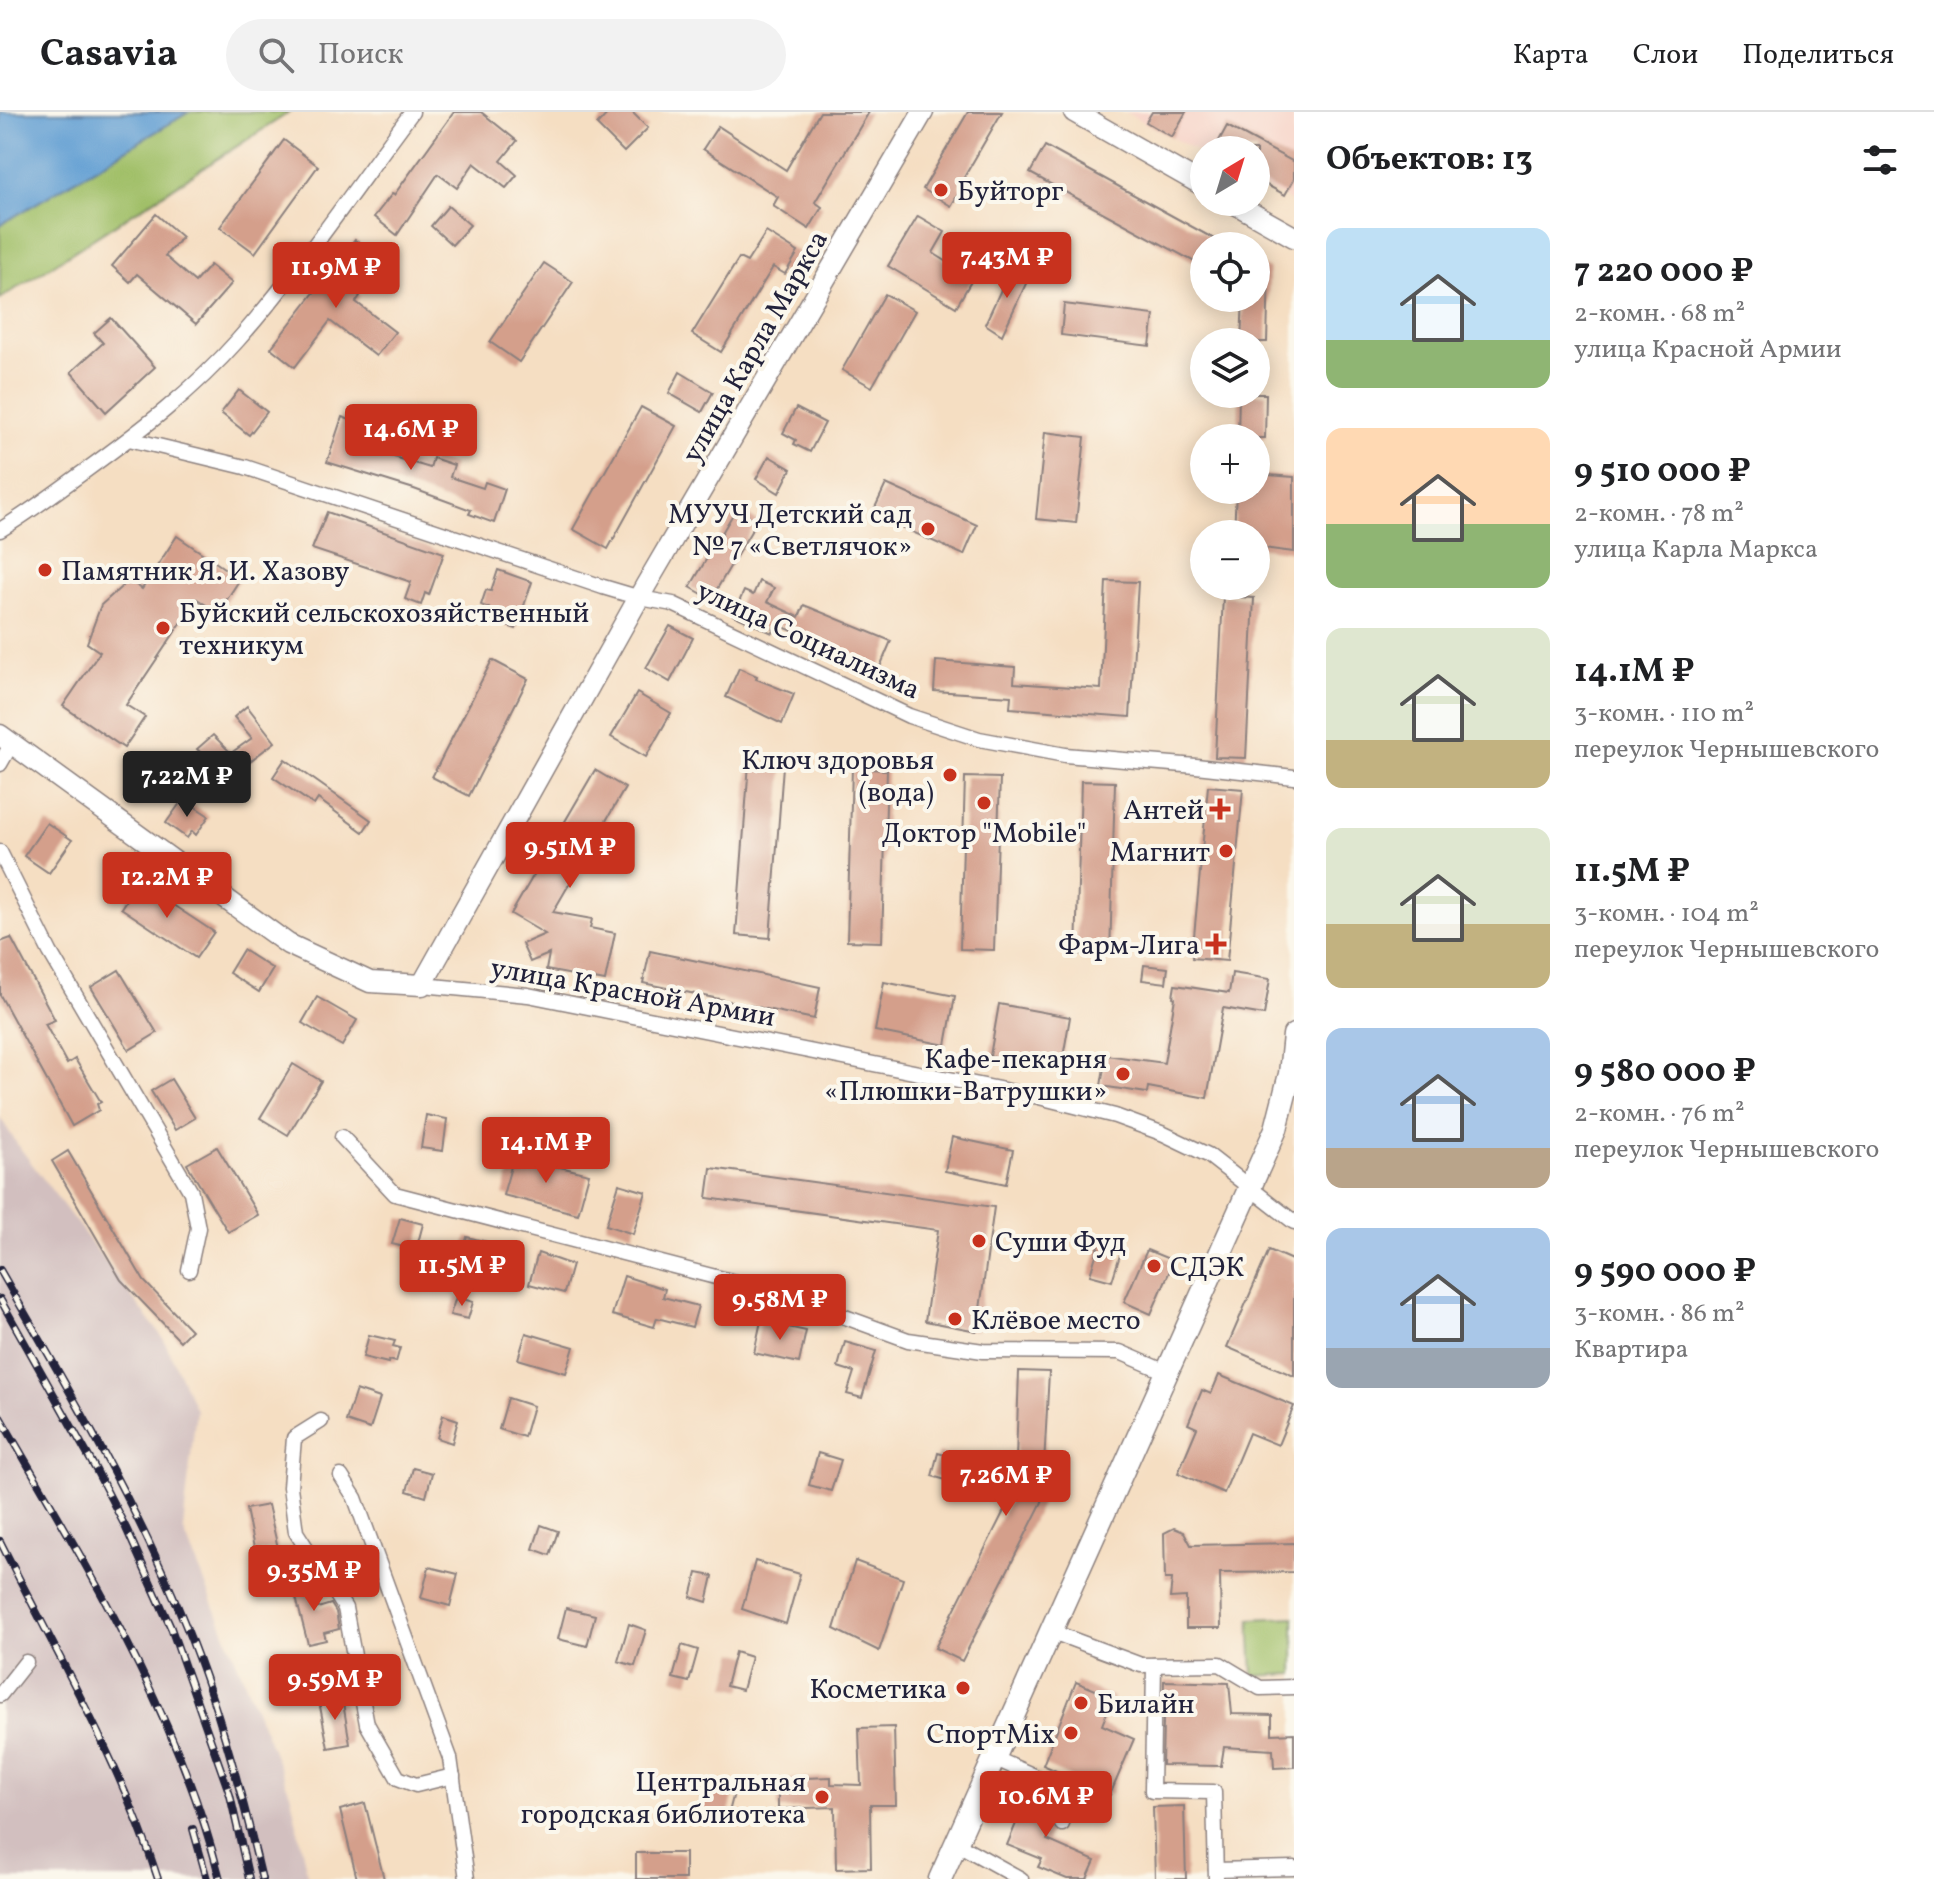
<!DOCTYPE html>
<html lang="ru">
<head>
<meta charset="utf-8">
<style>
	:root { --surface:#fff; --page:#f2f2f2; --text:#202124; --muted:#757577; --line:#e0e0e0; --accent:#c8321e }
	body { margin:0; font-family:Vollkorn,serif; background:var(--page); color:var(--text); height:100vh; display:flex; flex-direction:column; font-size:30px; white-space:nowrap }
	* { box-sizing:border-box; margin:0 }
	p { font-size:26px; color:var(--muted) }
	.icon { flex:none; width:44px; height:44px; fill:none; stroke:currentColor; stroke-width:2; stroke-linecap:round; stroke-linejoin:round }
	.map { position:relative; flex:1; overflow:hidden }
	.panel { display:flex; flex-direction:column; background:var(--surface); width:640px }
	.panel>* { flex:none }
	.needle { width:52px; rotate:38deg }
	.buttons { position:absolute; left:1190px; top:24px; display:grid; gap:16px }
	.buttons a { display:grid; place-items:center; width:80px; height:80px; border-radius:50%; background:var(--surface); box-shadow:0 4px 20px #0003; font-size:40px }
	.price { position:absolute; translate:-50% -68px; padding:0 18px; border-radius:8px; background:var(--accent); color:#fff; font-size:26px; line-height:52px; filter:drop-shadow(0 2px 4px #0008) }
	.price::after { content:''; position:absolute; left:50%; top:48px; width:24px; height:18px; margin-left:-12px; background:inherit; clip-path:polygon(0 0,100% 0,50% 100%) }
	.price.active { background:#222; color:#fff }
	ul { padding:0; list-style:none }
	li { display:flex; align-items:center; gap:24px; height:200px; padding:0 32px }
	li span { display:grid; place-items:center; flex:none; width:224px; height:160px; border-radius:16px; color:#555 }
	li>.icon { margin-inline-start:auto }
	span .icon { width:96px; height:96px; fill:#fffc; stroke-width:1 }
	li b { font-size:34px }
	h2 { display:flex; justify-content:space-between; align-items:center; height:96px; padding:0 32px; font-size:34px }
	header { display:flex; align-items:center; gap:48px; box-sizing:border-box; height:112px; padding:0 40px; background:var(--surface); border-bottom:2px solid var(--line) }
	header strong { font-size:38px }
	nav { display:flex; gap:44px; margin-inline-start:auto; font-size:28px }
	.search { width:560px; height:72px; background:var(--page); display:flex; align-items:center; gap:20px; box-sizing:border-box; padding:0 28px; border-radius:44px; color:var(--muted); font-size:30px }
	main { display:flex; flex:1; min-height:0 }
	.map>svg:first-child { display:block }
	.built { fill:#f7d1c6 }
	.industrial { fill:#d2bfbf }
	.green { fill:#a0bf67; stroke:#617051; stroke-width:2 }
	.water { fill:#629fd3; stroke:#426087; stroke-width:2 }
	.building { fill:#d49f8b }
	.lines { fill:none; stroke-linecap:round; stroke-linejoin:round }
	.minor-casing { stroke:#8c807e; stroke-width:17 }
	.secondary-casing { stroke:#8c807e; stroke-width:23 }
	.primary-casing { stroke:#8c807e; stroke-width:25 }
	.minor { stroke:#fff; stroke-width:14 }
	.secondary { stroke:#fff; stroke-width:20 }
	.primary { stroke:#fff; stroke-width:22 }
	.rail-casing { stroke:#22223b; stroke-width:8 }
	.rail { stroke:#fbf7ec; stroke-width:5; stroke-dasharray:15; stroke-linecap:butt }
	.poi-dot { fill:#c8321e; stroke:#fbf7ec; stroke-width:3 }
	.labels { text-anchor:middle; stroke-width:8; stroke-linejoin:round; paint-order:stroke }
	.poi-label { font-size:28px; fill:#22223b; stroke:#fbf7ec; text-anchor:end }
	.street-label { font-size:28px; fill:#22223b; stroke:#fbf7ec }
</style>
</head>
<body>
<header>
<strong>Casavia</strong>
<div class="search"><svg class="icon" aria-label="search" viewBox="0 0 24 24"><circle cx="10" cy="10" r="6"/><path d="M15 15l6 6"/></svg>Поиск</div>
<nav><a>Карта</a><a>Слои</a><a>Поделиться</a></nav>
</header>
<main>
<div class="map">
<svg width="1294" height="1767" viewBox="0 0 1294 1767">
	<rect width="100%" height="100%" fill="#fbf7ec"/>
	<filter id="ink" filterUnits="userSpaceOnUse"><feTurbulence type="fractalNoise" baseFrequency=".0125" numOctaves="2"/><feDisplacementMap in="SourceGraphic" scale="16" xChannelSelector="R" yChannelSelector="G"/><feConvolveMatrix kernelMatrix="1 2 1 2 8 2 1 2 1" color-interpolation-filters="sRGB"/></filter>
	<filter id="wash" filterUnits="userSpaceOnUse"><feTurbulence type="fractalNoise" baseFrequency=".006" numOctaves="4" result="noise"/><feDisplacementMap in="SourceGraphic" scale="32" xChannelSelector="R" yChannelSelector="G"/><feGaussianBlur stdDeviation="1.8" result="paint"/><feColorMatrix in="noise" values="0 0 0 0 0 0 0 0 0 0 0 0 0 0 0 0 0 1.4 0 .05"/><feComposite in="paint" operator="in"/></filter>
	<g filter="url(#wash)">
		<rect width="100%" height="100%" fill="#f5dec2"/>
		<path class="built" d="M1125,0H1294V91L1256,71V38H1204V43Z"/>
		<path class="industrial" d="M0,1005L17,1032L163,1226L196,1298L183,1417L291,1684L308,1767H0Z"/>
		<g class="green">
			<path d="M189,0H290L0,187V113Z"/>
			<path d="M1294,1505V1562L1253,1564L1250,1507Z"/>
		</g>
		<path class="water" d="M0,0H189L0,113Z"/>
		<g id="blocks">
			<g class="building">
				<path d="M454,0H481L517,29L501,49L517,63L506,76L474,51L457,76L438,62L397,123L374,105L392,82L394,83Z"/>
				<path d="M609,0H632L648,16L624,40L597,13Z"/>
				<path d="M820,0H869L815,90L822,95L809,117L773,94L778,85L703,37L718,14L786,58Z"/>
				<path d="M968,0H1002L959,74L962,76L951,94L923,77Z"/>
				<path d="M1152,0H1186L1172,25L1146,10Z"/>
				<path d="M1227,14L1294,50V67L1285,83L1256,67V38H1214Z"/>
				<path d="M284,28L318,54L255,141L220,115Z"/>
				<path d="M1045,34L1227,134H1204V155L1030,61Z"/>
				<path d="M448,94L470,113L452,133L431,114Z"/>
				<path d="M156,102L182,125L165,144L195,170L210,153L232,171L196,212L137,162L130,170L112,154Z"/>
				<path d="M918,104L945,120L933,141L973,166L956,195L888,154Z"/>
				<path d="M766,120L798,140L785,162L773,155L721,240L692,222L739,146L747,150Z"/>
				<path d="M355,128L378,145L353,179L360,184L356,190L395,220L376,244L330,209L295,255L271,236Z"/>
				<path d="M1256,150L1269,157L1267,230H1241L1243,186H1256Z"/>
				<path d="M544,151L573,170L519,250L490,230Z"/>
				<path d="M1012,154L1030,163L1002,223L985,212Z"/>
				<path d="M885,182L915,199L872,275L842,258Z"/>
				<path d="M1064,192L1154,203L1150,234L1061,223Z"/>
				<path d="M111,206L155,255L106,300L71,260L103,231L94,221Z"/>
				<path d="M680,260L713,280L702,300L669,281Z"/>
				<path d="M239,278L267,300L249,323L221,301Z"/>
				<path d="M1239,282H1266L1265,326H1238Z"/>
				<path d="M641,295L676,314L608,437L573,417Z"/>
				<path d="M796,296L825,311L810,340L794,332L796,328L783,321Z"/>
				<path d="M342,305L364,313L361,321L395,332L391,344L430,356L433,346L454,353L450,365L483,376L485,370L505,377L494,411L469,402L471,398L414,377L327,350Z"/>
				<path d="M1045,320L1085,325L1076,411L1036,407Z"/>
				<path d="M769,344L791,357L779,381L756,367Z"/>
				<path d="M1256,362L1294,365V440L1256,435V422H1234L1236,378H1256Z"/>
				<path d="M886,372L977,413L964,443L872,402Z"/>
				<path d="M736,397L757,409L711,487L690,475Z"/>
				<path d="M327,400L444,441L429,483L425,481L421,493L405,487L411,470L312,437Z"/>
				<path d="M177,424L240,467L218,501L197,487L126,593L145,605L124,636L63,594L100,540L87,531L101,493L129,468L142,477Z"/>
				<path d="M498,458L532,470L516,517L486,507L489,496L481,493L486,478L491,479Z"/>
				<path d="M759,469L774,476L767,490L799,505L804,493L891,529L880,555L776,512L772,521L733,503L744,479L753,483Z"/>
				<path d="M1106,469L1138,470L1130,605L1010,596L1011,584L934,579L936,549L1015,555L1014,571L1101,577Z"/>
				<path d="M1223,484L1254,486L1246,646L1215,645Z"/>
				<path d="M670,514L693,526L670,570L646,556Z"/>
				<path d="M492,548L528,567L469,684L432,665Z"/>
				<path d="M739,556L757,564L756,567L794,582L782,612L726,585Z"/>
				<path d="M637,581L671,601L646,645L611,625Z"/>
				<path d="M247,594L275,630L233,662L227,654L189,686L177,671L207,647L197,637L213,623L231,641L252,626L234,605Z"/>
				<path d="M285,647L371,708L363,720L318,687L314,693L273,665Z"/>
				<path d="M749,651L783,654L770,826L736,823Z"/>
				<path d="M852,656L887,658L882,830L847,829Z"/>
				<path d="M595,658L625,676L553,800L592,807L590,816L615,821L605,869L546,858L549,842L530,850L522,832L545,822L511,802Z"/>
				<path d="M965,665L1000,666L994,838L960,837Z"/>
				<path d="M1081,669L1115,670L1110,843L1076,842Z"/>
				<path d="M1208,674L1243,677L1227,849L1192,846Z"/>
				<path d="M183,687L209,704L196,723L192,719L187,726L166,711Z"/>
				<path d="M47,711L72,728L49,761L24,744Z"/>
				<path d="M138,770L214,820L196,846L121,796Z"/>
				<path d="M11,826L55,908L45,912L67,952L75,947L101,990L97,992L99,998L72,1014L0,883V830Z"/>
				<path d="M243,838L273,857L259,880L229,861Z"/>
				<path d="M650,839L820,875L814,907L643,871Z"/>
				<path d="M1144,853L1168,856L1166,871L1142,868Z"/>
				<path d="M119,858L157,921L129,938L91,875Z"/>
				<path d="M1232,861L1270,867L1264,903L1223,896L1207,986L1148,975L1147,981L1101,974L1106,943L1164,951L1175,886L1173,885L1175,873L1229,881Z"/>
				<path d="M884,870L955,884L946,933L875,919Z"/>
				<path d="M317,885L357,908L342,934L302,911Z"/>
				<path d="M999,892L1070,905L1061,957L990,944Z"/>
				<path d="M293,952L321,969L288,1023L260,1006Z"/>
				<path d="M171,967L195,1006L175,1018L151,979Z"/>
				<path d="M426,1003L447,1007L443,1039L421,1036Z"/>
				<path d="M952,1025L1013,1038L1006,1072L945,1059Z"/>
				<path d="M217,1035L258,1103L228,1120L187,1052Z"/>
				<path d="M68,1039L144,1169L191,1218L180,1229L121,1168L52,1049Z"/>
				<path d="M514,1044L589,1062L578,1102L503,1083Z"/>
				<path d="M711,1056L994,1095L977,1219L925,1209L938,1118L707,1086Z"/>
				<path d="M619,1072L646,1080L633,1122L606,1113Z"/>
				<path d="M400,1106L423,1112L416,1138L392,1132Z"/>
				<path d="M1102,1123L1124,1130L1112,1169L1090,1163Z"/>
				<path d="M467,1125L491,1131L482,1162L459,1156Z"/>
				<path d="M1147,1138L1174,1149L1151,1202L1124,1190Z"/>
				<path d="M1269,1138L1294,1149V1264L1227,1235Z"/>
				<path d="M538,1141L572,1153L564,1181L529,1172Z"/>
				<path d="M624,1164L665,1177L663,1185L698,1194L692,1215L657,1206L654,1215L612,1203Z"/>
				<path d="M456,1185L473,1190L468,1207L450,1203Z"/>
				<path d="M761,1209L806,1219L799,1251L754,1241Z"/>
				<path d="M526,1221L574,1235L566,1261L518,1247Z"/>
				<path d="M369,1223L395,1229L393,1234L400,1236L396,1250L389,1248L388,1251L363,1245Z"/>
				<path d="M845,1230L876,1239L862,1286L847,1282L854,1260L838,1255Z"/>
				<path d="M1019,1259L1049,1260L1042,1390L962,1549L935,1536L1015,1377Z"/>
				<path d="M1219,1263L1294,1294L1278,1333L1249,1321L1224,1381L1178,1361L1197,1316L1188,1312L1202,1278L1211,1282Z"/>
				<path d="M356,1278L380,1286L370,1317L346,1309Z"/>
				<path d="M508,1286L533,1294L524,1325L499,1317Z"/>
				<path d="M443,1303L458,1308L452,1331L437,1326Z"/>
				<path d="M818,1341L841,1348L831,1379L809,1373Z"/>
				<path d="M938,1341L953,1345L946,1368L932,1364Z"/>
				<path d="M413,1356L432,1361L426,1385L407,1379Z"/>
				<path d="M268,1393L278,1436L255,1441L246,1397Z"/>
				<path d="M541,1413L558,1419L550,1443L533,1437Z"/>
				<path d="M1174,1416L1184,1420L1191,1433L1294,1431V1460L1220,1461L1221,1516H1186V1485L1170,1486L1172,1467H1165L1164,1421Z"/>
				<path d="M755,1449L800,1462L786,1512L742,1497Z"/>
				<path d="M855,1449L903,1467L879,1539L834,1517Z"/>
				<path d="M429,1455L458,1462L450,1494L421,1486Z"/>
				<path d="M697,1461L713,1464L707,1490L691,1485Z"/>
				<path d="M310,1466L318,1496L331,1492L336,1500L339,1517L324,1521L326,1528L308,1532L292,1470Z"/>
				<path d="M566,1496L595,1503L587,1534L558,1527Z"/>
				<path d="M629,1512L646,1518L635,1554L618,1549Z"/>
				<path d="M682,1533L698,1538L689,1570L673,1566Z"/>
				<path d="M735,1540L751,1545L742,1578L726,1574Z"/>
				<path d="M1164,1569L1229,1571L1232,1602L1272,1603V1622L1294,1621V1655L1274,1656L1273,1638L1224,1635L1221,1654L1162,1653Z"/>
				<path d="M1076,1570L1113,1585L1102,1613L1134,1627L1110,1683L1043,1653Z"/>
				<path d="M342,1585L350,1632L328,1636L319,1589Z"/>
				<path d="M894,1615L896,1693H870L871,1756L836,1757L835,1695L778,1697V1667L831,1665V1672L861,1673L859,1616Z"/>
				<path d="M707,1670L735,1677L727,1708L699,1701Z"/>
				<path d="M1031,1676L1056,1686L1052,1715L1047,1728L1095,1749L1087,1767H1067L1038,1755L1042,1747L1007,1733Z"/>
				<path d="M365,1691L384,1767H357L340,1698Z"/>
				<path d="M1184,1694L1186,1767H1155L1153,1695Z"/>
				<rect x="636" y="1741" width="49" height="26"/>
			</g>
		</g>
	</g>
	<g filter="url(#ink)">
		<use href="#blocks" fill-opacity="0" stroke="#8c807e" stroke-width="2"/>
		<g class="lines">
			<defs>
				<g id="minor">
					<path d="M129,327L245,355L603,475L640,486L673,492L909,604L979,627L1065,643L1196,654L1294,665"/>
					<path d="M0,418C30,400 57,379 85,359C140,319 193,279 238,228C301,157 355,76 412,0"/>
					<path d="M0,652L12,631"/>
					<path d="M0,740L50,840L191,1080L198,1116L189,1158"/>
					<path d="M422,873L528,883L1039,985L1115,1004L1164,1022L1208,1043L1294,1110"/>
					<path d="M342,1025L395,1082L785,1183L908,1228L983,1239L1120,1240L1166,1260"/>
					<path d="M321,1309L294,1326L290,1375L296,1420L345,1496L367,1612L398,1666L416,1673L453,1664"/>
					<path d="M341,1364L355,1386L450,1646L467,1767"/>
					<path d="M1050,1519L1141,1553L1220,1552L1260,1576L1294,1575"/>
					<path d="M1154,1553L1152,1679L1214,1680L1216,1767"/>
					<path d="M0,1583L26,1550"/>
					<path d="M994,1646L1068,1679L1062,1712"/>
					<path d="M956,1731L1021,1767"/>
					<path d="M1216,1758L1294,1756"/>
				</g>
				<g id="secondary">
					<path d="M1074,0L1204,74"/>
					<path d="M1232,90L1294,125"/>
					<path d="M0,623L288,832L370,870L422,873L646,473L923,0"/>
				</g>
				<path id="primary" d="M940,1767L1276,1017L1290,962L1294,923"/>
			</defs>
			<use href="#minor" class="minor-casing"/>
			<use href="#secondary" class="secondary-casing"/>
			<use href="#primary" class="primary-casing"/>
			<use href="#minor" class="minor"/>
			<use href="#secondary" class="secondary"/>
			<use href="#primary" class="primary"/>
			<defs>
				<g id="rail">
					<path d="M0,1158C60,1263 123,1368 171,1479C212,1571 239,1669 262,1767"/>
					<path d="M0,1187L95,1356L126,1416L171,1516L230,1683L249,1767"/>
					<path d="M0,1305C85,1452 178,1600 220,1767"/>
					<path d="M0,1429C55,1539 120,1649 158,1767"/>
					<path d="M193,1717L207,1767"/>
				</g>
			</defs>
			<use href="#rail" class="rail-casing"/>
			<use href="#rail" class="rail"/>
		</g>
	</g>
	<g class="poi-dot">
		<circle cx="941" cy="78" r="8"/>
		<circle cx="928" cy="417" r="8"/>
		<circle cx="45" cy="458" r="8"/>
		<circle cx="163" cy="516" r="8"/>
		<circle cx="950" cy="663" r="8"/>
		<circle cx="984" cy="691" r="8"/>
		<path d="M1216 685h8v8h8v8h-8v8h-8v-8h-8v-8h8z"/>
		<circle cx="1226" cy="739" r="8"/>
		<path d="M1212 820h8v8h8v8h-8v8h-8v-8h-8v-8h8z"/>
		<circle cx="1123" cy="962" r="8"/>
		<circle cx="979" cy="1129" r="8"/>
		<circle cx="1154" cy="1154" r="8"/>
		<circle cx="955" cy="1207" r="8"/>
		<circle cx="963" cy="1576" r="8"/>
		<circle cx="1081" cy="1591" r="8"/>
		<circle cx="1071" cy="1621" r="8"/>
		<circle cx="822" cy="1685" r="8"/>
	</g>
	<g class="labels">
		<g class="poi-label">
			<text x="957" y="88" text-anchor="start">Буйторг</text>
			<text x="912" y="411">МУУЧ Детский сад<tspan x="912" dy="32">№ 7 «Светлячок»</tspan></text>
			<text x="61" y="468" text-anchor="start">Памятник Я. И. Хазову</text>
			<text x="179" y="510" text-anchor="start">Буйский сельскохозяйственный<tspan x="179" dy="32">техникум</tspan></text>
			<text x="934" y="657">Ключ здоровья<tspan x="934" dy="32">(вода)</tspan></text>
			<text x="1204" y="707">Антей</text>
			<text x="984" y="730" text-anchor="middle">Доктор "Mobile"</text>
			<text x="1210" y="749">Магнит</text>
			<text x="1200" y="842">Фарм-Лига</text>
			<text x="1107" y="956">Кафе-пекарня<tspan x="1107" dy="32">«Плюшки-Ватрушки»</tspan></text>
			<text x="995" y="1139" text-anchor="start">Суши Фуд</text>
			<text x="1170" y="1164" text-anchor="start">СДЭК</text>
			<text x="971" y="1217" text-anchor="start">Клёвое место</text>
			<text x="947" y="1586">Косметика</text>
			<text x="1097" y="1601" text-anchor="start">Билайн</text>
			<text x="1055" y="1631">СпортMix</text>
			<text x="806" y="1679">Центральная<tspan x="806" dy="32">городская библиотека</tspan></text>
		</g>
		<g class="street-label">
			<text transform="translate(754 234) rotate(-60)" y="10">улица Карла Маркса</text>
			<text transform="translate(809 527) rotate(25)" y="10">улица Социализма</text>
			<text transform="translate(633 879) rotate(10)" y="10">улица Красной Армии</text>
		</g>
	</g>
</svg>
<div class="buttons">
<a><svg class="needle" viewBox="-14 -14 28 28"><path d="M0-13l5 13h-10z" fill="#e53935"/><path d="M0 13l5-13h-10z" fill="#757577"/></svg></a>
<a><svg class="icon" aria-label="locate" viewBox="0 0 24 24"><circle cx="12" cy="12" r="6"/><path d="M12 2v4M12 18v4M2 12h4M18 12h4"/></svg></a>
<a><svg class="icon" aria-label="layers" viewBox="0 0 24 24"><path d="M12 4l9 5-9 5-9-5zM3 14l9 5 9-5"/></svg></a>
<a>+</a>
<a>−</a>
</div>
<b class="price" style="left:1007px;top:188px">7.43M ₽</b>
<b class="price" style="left:336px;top:198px">11.9M ₽</b>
<b class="price" style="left:411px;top:360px">14.6M ₽</b>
<b class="price active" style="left:187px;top:707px">7.22M ₽</b>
<b class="price" style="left:570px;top:778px">9.51M ₽</b>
<b class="price" style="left:167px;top:808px">12.2M ₽</b>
<b class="price" style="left:546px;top:1073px">14.1M ₽</b>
<b class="price" style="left:462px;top:1196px">11.5M ₽</b>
<b class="price" style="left:780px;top:1230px">9.58M ₽</b>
<b class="price" style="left:1006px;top:1406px">7.26M ₽</b>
<b class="price" style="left:314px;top:1501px">9.35M ₽</b>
<b class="price" style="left:335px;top:1610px">9.59M ₽</b>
<b class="price" style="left:1046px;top:1727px">10.6M ₽</b>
</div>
<section class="panel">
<h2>Объектов: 13<svg class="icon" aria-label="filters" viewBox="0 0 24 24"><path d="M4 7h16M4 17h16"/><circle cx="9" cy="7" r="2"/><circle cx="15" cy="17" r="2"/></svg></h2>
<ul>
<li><span style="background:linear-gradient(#bfe0f5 70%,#8fb573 0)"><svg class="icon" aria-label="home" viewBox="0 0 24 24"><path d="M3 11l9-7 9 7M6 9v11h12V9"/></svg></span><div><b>7 220 000 ₽</b><p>2-комн. · 68 m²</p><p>улица Красной Армии</p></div></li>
<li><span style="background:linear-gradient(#ffd9b3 60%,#8fb573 0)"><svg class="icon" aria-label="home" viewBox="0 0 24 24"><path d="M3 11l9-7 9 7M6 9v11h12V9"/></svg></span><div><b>9 510 000 ₽</b><p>2-комн. · 78 m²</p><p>улица Карла Маркса</p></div></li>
<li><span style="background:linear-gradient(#dfe7d0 70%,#c2b280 0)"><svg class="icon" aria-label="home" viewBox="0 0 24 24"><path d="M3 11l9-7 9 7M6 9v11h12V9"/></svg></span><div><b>14.1M ₽</b><p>3-комн. · 110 m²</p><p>переулок Чернышевского</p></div></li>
<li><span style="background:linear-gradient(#dfe7d0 60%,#c2b280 0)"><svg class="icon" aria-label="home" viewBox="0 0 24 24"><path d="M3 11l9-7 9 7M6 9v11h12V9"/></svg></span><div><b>11.5M ₽</b><p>3-комн. · 104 m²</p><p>переулок Чернышевского</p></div></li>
<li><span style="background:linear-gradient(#a9c7e8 75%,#b9a48a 0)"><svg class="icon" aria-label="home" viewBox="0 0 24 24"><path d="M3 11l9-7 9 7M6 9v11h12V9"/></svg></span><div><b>9 580 000 ₽</b><p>2-комн. · 76 m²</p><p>переулок Чернышевского</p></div></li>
<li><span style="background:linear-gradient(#a9c7e8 75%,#9aa5b1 0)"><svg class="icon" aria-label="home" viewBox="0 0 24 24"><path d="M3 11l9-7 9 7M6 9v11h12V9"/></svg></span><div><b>9 590 000 ₽</b><p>3-комн. · 86 m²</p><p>Квартира</p></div></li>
</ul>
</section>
</main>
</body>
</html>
